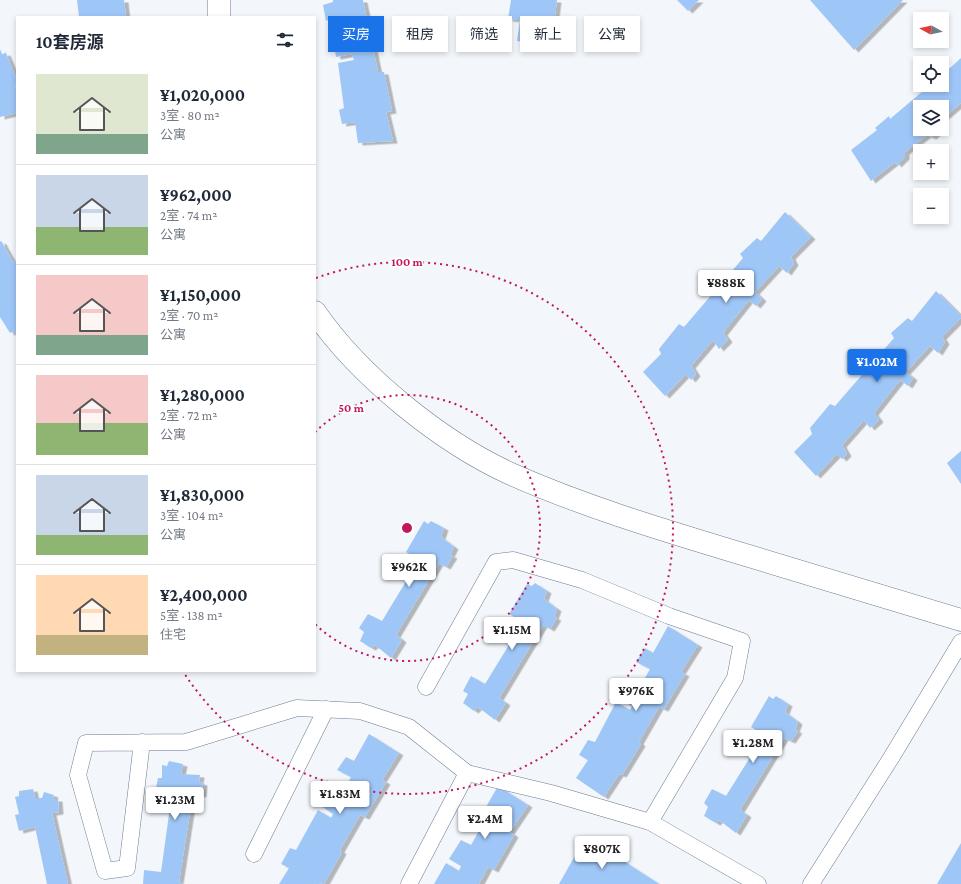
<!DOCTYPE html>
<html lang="zh">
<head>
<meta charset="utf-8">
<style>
	:root { --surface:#fff; --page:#f2f2f3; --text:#1f2937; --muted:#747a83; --line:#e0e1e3; --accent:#1a73e8 }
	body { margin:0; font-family:"Crimson Pro","Noto Sans SC",serif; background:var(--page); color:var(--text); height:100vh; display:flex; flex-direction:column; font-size:15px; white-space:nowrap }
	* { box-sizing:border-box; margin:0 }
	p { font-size:13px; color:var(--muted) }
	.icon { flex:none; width:22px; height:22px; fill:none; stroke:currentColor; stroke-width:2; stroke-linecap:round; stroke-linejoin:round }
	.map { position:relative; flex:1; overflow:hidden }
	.details { position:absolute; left:16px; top:16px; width:300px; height:656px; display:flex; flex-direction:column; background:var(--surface); border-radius:0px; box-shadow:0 2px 6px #0003 }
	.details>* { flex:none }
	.hud { position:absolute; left:328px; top:16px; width:380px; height:36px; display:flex; gap:8px }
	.needle { width:26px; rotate:278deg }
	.controls { position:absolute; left:913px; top:12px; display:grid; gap:8px }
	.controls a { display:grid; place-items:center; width:36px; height:36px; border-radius:0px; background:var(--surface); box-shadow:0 2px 6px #0003; font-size:20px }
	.price { position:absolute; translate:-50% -34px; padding:0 9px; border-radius:4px; background:#fff; color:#222; font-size:13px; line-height:26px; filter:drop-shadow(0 1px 2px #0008) }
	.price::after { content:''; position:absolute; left:50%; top:24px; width:12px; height:9px; margin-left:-6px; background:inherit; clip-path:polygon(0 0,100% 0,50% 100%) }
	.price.selected { background:var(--accent); color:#fff }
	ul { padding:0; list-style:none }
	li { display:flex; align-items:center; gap:12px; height:100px; padding:0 20px }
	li+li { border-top:1px solid var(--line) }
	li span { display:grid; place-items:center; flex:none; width:112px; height:80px; border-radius:0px; color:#555 }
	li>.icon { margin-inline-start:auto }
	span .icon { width:48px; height:48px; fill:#fffc; stroke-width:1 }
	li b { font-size:17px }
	h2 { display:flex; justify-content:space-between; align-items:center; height:48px; padding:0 20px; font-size:17px }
	.pill { padding:0 14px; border-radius:0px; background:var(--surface); box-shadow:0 2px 6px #0003; font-size:14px; line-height:36px }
	.pill.selected { background:var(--accent); color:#fff }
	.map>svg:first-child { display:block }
	.building { fill:#9ec6f7; filter:url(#shadow) }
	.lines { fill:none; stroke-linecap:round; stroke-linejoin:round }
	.street-casing { stroke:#6b7c91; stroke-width:17 }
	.secondary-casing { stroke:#6b7c91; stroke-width:23 }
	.street { stroke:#fff; stroke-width:16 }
	.secondary { stroke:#fff; stroke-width:22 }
	.ring { fill:none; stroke:#c2185b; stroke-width:2; stroke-dasharray:2 4 }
	.centre { fill:#c2185b; stroke:#fff; stroke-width:2 }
	.ring-label { font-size:12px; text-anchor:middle; font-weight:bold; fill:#c2185b; stroke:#fff; stroke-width:3.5; stroke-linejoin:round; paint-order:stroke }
</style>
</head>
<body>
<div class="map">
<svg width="961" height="884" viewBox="0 0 961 884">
	<defs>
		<filter id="shadow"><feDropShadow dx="4.5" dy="2.5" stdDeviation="0" flood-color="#0004"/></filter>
	</defs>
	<rect width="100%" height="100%" fill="#f3f7fc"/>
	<g class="building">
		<path d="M77,0H124L126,17H79Z"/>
		<path d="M333,0H363L378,72H384L392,111L386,112L393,141L358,143L355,122L342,124L339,110L344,108L338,63L354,60L352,54L336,57L330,19L326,21L323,5L333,2Z"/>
		<path d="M511,0H557L551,47L517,41L520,20L508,19Z"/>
		<path d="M677,0H699L688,11Z"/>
		<path d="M810,0H903L854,50Z"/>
		<path d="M0,49L2,54L6,53L17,80V85L15,86L17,91V113L0,117Z"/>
		<path d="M961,58V103L942,119V107H920V129H941L932,137L927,135L905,152V157L897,165L895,162L871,181L851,150L877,130L875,128L889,116L890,119L930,85H942V75Z"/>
		<path d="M785,212L811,237L791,257L794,263L787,273L779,266L755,292L762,299L756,306L749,300L723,333L728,340L719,349L713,340L691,366L696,374L691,380L686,374L665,396L643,372L661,354L659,349L679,324L684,327L743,258L740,254L757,238L761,241Z"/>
		<path d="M0,241L2,242L13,262L17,260V335L14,331L10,333L0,317Z"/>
		<path d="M936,291L961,316V318L942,337L945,342L938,353L930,346L906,372L913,378L908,386L900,380L874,413L879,420L870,428L864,420L842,445L847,454L842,459L837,454L816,476L794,452L812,434L810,428L830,404L835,406L894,338L891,333L908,318L912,321Z"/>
		<path d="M961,451V484L947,463Z"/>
		<path d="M424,521L428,524L431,521L444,528L441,537L454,547L450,555L453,556L446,567L439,563L396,635L402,640L391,658L375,645L371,648L360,641L364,632L359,628L368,614L382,621L419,560L406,552Z"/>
		<path d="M535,583L547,591L544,599L557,609L554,617L557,618L550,629L543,625L499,698L506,703L495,720L478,707L474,711L463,703L468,694L463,691L471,676L485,684L523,622L509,614L527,584L532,586Z"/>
		<path d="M668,626L698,645L681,672L685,674L664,709L659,707L639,742L641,744L622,775L619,774L604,797L576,778L588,760L579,755L588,740L595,742L616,702L630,710L632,706L619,698L631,679L641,685L650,669L636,662L645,648L653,653Z"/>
		<path d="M769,696L773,699L776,696L788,704L785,712L798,722L795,730L798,731L791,741L784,738L740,810L747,815L736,833L719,820L716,823L704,816L708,807L704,803L712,789L726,796L764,735L751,727Z"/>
		<path d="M369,734L399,753L382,780L386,782L365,817L360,815L340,850L342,852L324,884L320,883L319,884H279L289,868L281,864L290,848L296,850L318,810L331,818L333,814L321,806L332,787L343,793L351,777L337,770L346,757L354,761Z"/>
		<path d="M169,761L183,764L181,774L200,775L199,782L203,783L202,795L193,793L179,882L183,884H143L144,870L161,872L171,800L154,798L158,778H162V765L167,766Z"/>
		<path d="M498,786L528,805L510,832L514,835L494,870L488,867L479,884H434L446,863L459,871L461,866L449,859L461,840L471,845L480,829L466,822L474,809L482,814Z"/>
		<path d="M33,789L35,798H42L44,792L54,795L53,799H58L59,812L52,813L68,884H47L35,827L19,831L15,815L19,814L15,797L19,796V791Z"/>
		<path d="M961,843V884H937Z"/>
		<path d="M581,845L600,858L605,849L659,884H559Z"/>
	</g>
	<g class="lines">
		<defs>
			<g id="street">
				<path d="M426,687L496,562L513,560L582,580L669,616L742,641L735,678L650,822"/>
				<path d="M142,742L127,868L105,871L78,775L86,743L186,742L297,708L360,711L409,727L467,773L551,793L650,822L758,884"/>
				<path d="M254,854L326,709"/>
				<path d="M409,884L467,773"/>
				<path d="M811,884L891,758L961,642"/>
			</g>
			<g id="secondary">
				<path d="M219,0V17"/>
				<path d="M315,312C359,376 441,442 511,474C581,505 656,528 729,550C807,573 884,597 961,620"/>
			</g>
		</defs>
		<use href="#street" class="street-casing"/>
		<use href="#secondary" class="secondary-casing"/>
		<use href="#street" class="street"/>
		<use href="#secondary" class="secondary"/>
	</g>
	<g class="ring">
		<path d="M315 432A133 133 0 1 1 315 624"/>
		<path d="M316 278A266 266 0 1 1 184 673"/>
	</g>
	<circle cx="407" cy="528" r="6" class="centre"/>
	<g class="ring-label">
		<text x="407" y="266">100 m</text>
		<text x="351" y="412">50 m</text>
	</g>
</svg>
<div class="controls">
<a><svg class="needle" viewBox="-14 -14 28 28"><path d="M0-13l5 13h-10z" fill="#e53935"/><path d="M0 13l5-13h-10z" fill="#747a83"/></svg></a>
<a><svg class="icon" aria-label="locate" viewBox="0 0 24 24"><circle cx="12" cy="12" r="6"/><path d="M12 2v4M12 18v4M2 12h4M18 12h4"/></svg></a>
<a><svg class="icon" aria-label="layers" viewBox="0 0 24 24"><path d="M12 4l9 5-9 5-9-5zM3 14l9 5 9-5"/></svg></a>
<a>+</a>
<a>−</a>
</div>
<b class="price" style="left:726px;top:304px">¥888K</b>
<b class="price selected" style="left:877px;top:383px">¥1.02M</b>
<b class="price" style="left:409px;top:588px">¥962K</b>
<b class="price" style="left:512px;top:651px">¥1.15M</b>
<b class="price" style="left:636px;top:712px">¥976K</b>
<b class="price" style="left:753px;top:764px">¥1.28M</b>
<b class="price" style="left:340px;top:815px">¥1.83M</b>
<b class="price" style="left:175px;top:821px">¥1.23M</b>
<b class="price" style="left:485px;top:840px">¥2.4M</b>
<b class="price" style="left:602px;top:870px">¥807K</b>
<div class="hud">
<a class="pill selected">买房</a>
<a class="pill">租房</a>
<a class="pill">筛选</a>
<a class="pill">新上</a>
<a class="pill">公寓</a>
</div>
<section class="details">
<h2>10套房源<svg class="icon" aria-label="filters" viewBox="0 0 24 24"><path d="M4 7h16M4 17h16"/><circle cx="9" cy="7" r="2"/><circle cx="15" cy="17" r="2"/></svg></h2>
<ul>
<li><span style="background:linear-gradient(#dfe7d0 75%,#7fa58c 0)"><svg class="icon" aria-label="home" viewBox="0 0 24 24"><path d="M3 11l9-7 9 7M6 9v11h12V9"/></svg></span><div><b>¥1,020,000</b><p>3室 · 80 m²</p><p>公寓</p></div></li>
<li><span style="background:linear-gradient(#c9d6e8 65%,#8fb573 0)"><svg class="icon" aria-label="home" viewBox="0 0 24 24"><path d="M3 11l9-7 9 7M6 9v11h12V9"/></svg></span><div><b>¥962,000</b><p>2室 · 74 m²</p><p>公寓</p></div></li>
<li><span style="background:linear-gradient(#f6c9c9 75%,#7fa58c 0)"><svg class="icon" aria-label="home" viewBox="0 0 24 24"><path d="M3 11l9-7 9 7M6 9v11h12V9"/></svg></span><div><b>¥1,150,000</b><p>2室 · 70 m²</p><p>公寓</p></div></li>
<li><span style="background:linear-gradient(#f6c9c9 60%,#8fb573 0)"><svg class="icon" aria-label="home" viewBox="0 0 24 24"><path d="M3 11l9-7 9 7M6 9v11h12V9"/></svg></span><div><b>¥1,280,000</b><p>2室 · 72 m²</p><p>公寓</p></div></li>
<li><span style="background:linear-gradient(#c9d6e8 75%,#8fb573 0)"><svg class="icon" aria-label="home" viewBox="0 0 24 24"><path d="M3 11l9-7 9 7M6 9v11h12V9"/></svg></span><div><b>¥1,830,000</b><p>3室 · 104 m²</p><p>公寓</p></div></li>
<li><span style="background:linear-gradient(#ffd9b3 75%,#c2b280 0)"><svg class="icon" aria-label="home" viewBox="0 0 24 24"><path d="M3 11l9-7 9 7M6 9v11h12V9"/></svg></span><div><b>¥2,400,000</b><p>5室 · 138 m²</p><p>住宅</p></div></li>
</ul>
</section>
</div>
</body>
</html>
